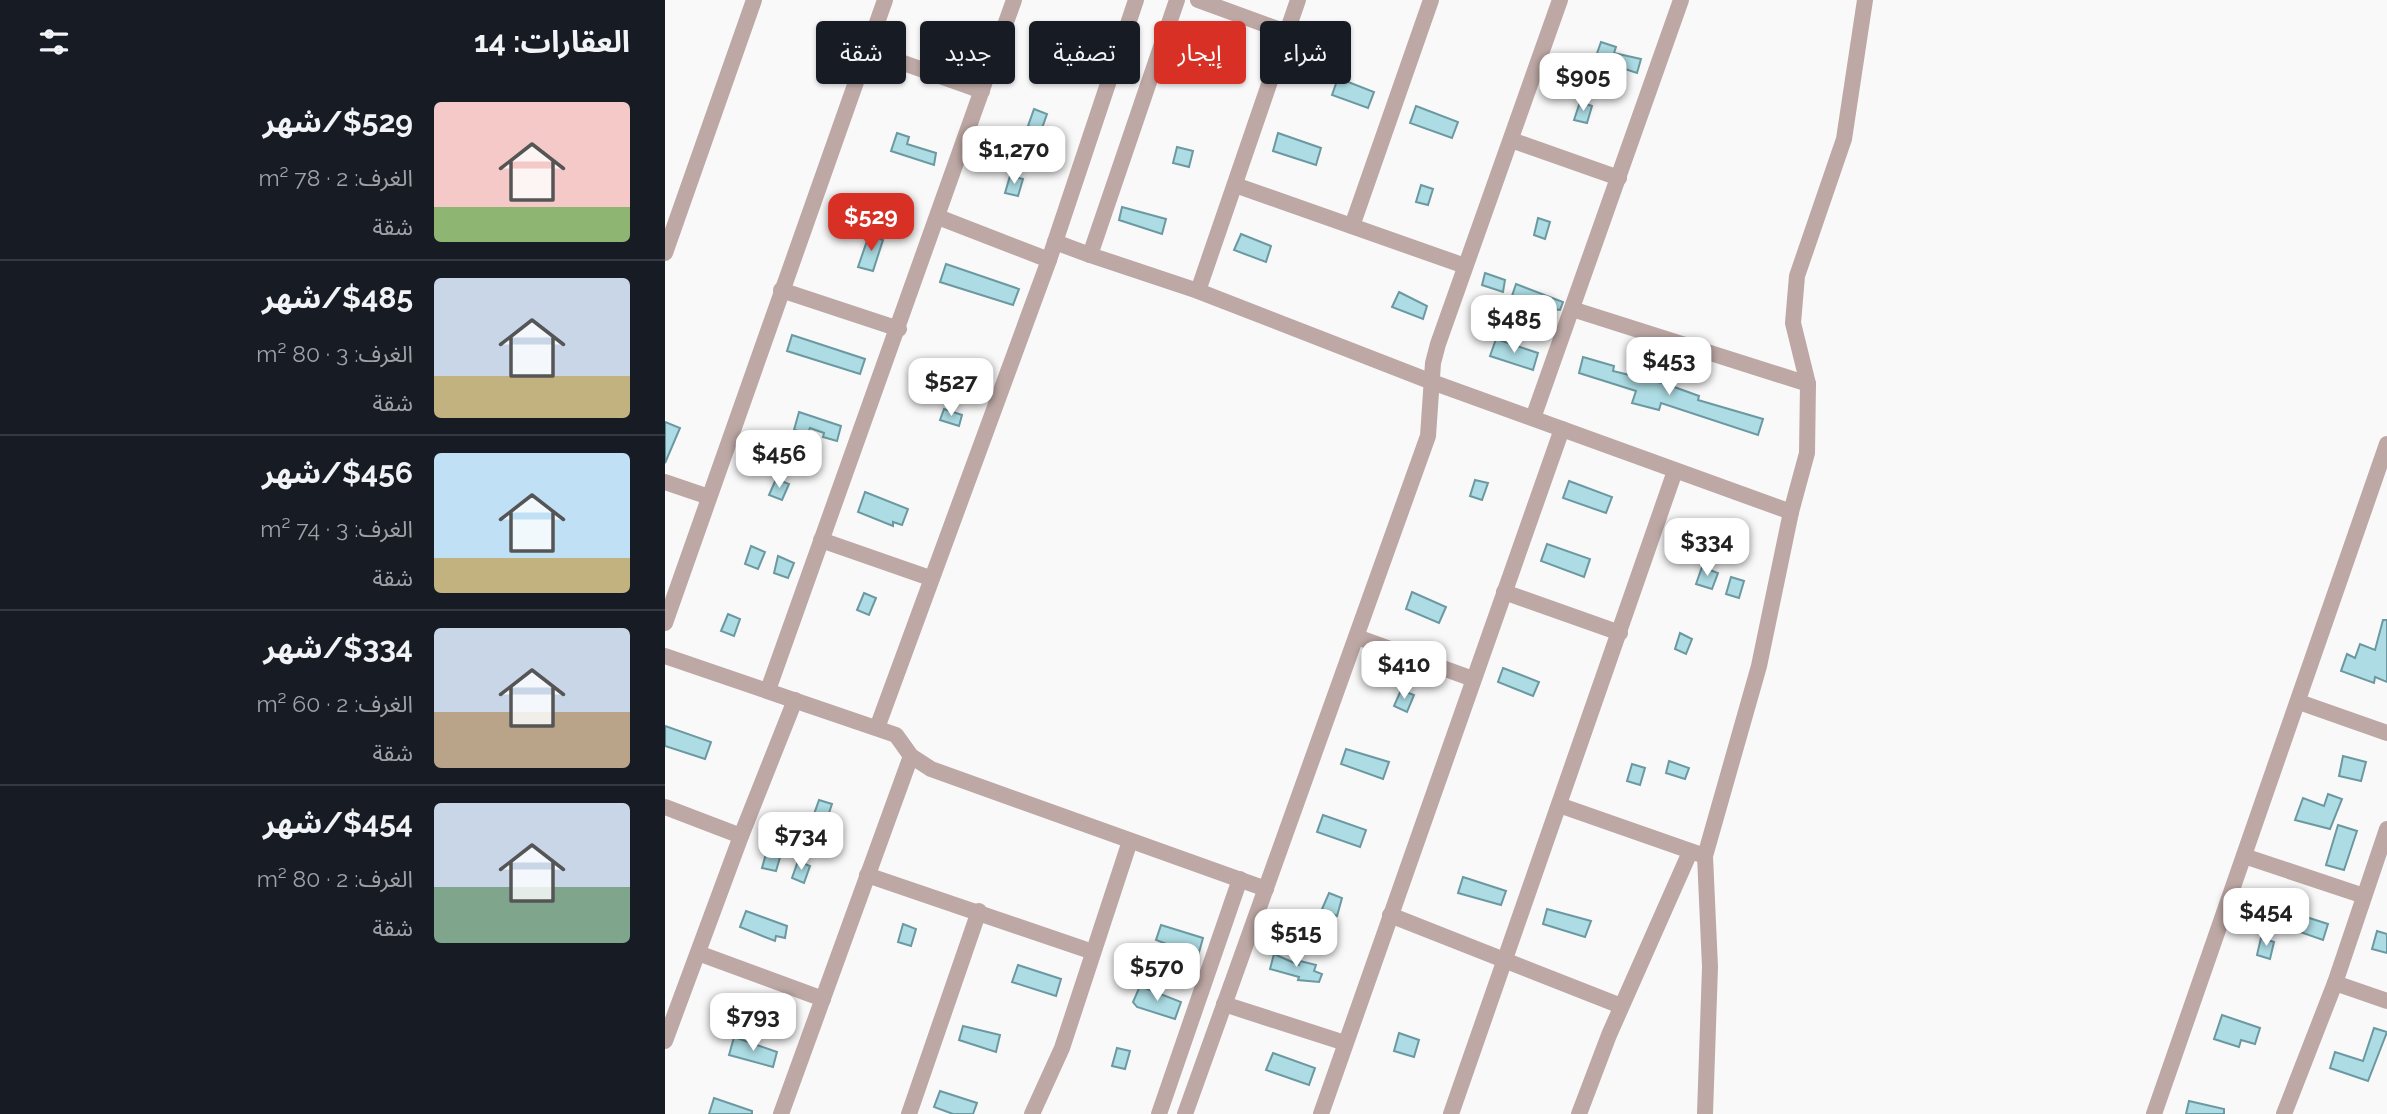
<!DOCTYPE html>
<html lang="ar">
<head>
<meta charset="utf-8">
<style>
	:root { --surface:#171b24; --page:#20242c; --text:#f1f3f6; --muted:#9ea1a6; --line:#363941; --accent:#d93025 }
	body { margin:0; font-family:Raleway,"Noto Sans Arabic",sans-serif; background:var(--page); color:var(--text); direction:rtl; height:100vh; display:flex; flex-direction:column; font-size:26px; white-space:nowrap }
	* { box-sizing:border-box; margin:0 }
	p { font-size:23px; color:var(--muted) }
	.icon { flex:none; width:38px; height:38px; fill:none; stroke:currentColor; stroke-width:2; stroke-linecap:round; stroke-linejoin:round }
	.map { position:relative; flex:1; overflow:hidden; direction:ltr }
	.panel { display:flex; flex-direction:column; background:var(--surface); width:665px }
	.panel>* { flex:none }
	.top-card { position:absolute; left:21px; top:21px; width:665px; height:63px; direction:rtl; display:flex; gap:14px }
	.price { position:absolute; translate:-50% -60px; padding:0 16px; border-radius:14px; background:#fff; color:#222; font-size:23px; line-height:46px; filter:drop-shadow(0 2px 4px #0008) }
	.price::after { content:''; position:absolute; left:50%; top:42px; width:21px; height:16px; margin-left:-10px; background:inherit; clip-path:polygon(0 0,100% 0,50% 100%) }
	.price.on { background:var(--accent); color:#fff }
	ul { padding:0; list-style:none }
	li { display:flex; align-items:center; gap:21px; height:175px; padding:0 35px }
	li+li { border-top:2px solid var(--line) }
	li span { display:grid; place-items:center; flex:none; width:196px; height:140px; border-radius:7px; color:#555 }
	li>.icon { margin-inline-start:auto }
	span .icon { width:84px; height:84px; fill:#fffc; stroke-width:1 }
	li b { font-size:30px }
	h2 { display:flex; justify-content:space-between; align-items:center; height:84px; padding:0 35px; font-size:30px }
	.tag { padding:0 24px; border-radius:7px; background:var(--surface); box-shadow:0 2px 5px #0004; font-size:24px; line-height:63px }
	.tag.on { background:var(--accent); color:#fff }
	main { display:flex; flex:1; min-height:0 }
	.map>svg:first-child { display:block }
	.building { fill:#addce4; stroke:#6c99a1; stroke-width:2 }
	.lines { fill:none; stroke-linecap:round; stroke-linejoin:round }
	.minor { stroke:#bda8a5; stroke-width:16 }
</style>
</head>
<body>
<main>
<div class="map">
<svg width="1722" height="1114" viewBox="0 0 1722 1114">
	<rect width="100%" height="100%" fill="#f9f9f9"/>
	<g class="building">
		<path d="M936,42L951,47L949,53L976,59L972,73L930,59Z"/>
		<path d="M392,43L429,55L425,66L402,59L400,66L387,62Z"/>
		<path d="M673,78L709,92L703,108L667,95Z"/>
		<path d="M915,102L927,106L922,123L909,120Z"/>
		<path d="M751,106L793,122L787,138L745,123Z"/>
		<path d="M369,109L382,114L376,131L363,126Z"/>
		<path d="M232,133L244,137L242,144L271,153L269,165L226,151Z"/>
		<path d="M613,133L656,148L651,165L608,151Z"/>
		<path d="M512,147L528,151L524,167L508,163Z"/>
		<path d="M345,176L358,179L353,196L340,193Z"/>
		<path d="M756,185L768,189L763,205L751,202Z"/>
		<path d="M457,207L501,219L497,234L454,220Z"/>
		<path d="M873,218L885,222L880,239L869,235Z"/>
		<path d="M576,234L606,246L601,262L569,250Z"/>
		<path d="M204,235L218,240L208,271L193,267Z"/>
		<path d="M281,264L354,289L348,305L275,282Z"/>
		<path d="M820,273L840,280L838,292L817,285Z"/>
		<path d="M851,284L898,302L895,310L879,308L847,296Z"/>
		<path d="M734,292L762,306L758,319L727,307Z"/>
		<path d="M127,335L200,359L195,374L122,351Z"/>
		<path d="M831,339L873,353L868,370L825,356Z"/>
		<path d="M918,357L949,366L948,371L1001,384L1034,396L1033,400L1098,419L1093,435L996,403L994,410L967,403L971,391L914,373Z"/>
		<path d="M279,409L297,415L294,426L275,420Z"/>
		<path d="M134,412L176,426L172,441L158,437L159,433L145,428L143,433L129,430Z"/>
		<path d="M0,422L15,428L0,463Z"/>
		<path d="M111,479L124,484L117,500L104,495Z"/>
		<path d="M810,480L823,483L817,500L805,496Z"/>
		<path d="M904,481L947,497L941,513L898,498Z"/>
		<path d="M200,492L243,509L237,525L228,522V526L193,512Z"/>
		<path d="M882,544L925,559L919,577L876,561Z"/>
		<path d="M86,546L100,552L93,569L80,564Z"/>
		<path d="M113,556L129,563L123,578L109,573Z"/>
		<path d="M1037,567L1053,573L1047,589L1031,584Z"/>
		<path d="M1066,577L1079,581L1074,598L1061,594Z"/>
		<path d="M747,592L781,607L774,623L741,609Z"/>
		<path d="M199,593L211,598L204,615L192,610Z"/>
		<path d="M63,614L75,619L69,636L56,631Z"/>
		<path d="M1718,620H1722V682L1710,677L1709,683L1676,671L1682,654L1690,658L1695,644L1710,650Z"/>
		<path d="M1015,633L1027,639L1021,654L1010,649Z"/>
		<path d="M838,668L874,682L868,696L833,682Z"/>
		<path d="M736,690L749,695L742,712L729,706Z"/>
		<path d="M0,726L46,742L40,759L0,746Z"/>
		<path d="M681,749L724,762L718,779L676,764Z"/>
		<path d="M1678,756L1701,762L1696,781L1674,776Z"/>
		<path d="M1004,761L1024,768L1020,779L1001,773Z"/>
		<path d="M967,764L980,768L975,785L962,781Z"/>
		<path d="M1663,794L1677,799L1665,829L1630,820L1638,798L1659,806Z"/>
		<path d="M154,800L167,804L161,822L148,817Z"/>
		<path d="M658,815L701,830L695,847L652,832Z"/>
		<path d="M1673,825L1692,831L1679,870L1661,865Z"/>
		<path d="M102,850L116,854L111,871L97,868Z"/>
		<path d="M133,861L145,866L139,883L127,878Z"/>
		<path d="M798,877L841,891L836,905L793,893Z"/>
		<path d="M664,893L677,898L672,916L657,909Z"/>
		<path d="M1605,898L1637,907L1635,915L1663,924L1658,940L1618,926L1620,917L1601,912Z"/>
		<path d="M882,909L926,921L920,937L878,924Z"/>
		<path d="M81,911L122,926L120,938L111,936L110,941L75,927Z"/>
		<path d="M238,924L251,929L246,946L233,942Z"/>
		<path d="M496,925L538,938L533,956L491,940Z"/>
		<path d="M1712,931L1722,934V953L1707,949Z"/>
		<path d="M1596,938L1609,942L1605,959L1592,955Z"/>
		<path d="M609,954L634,965L635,961L651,965L649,971L657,974L654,982L633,980L634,977L605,969Z"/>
		<path d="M353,965L396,979L391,996L347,982Z"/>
		<path d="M475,986L516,1002L510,1019L472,1007L468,1002Z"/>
		<path d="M1557,1015L1595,1028L1590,1044L1576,1040L1574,1047L1549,1039Z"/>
		<path d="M298,1026L335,1035L331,1052L294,1040Z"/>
		<path d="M1709,1028L1722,1032L1703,1081L1665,1068L1670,1052L1698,1061Z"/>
		<path d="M734,1033L754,1040L749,1057L729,1051Z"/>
		<path d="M69,1037L112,1052L108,1067L64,1055Z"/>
		<path d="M452,1048L465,1051L460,1069L447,1066Z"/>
		<path d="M608,1053L650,1068L644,1085L601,1070Z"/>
		<path d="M275,1091L312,1103L308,1114H288L269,1107Z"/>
		<path d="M49,1098L87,1111V1114H44Z"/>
		<path d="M1524,1101L1559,1109V1114H1521Z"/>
	</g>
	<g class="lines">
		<g class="minor">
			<path d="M512,0L425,255L533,291L767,382L1126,512"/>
			<path d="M533,0L621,32"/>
			<path d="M202,50L317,91"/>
			<path d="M846,140L954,178"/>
			<path d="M570,185L800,266"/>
			<path d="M687,226L766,0"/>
			<path d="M390,242L425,255"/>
			<path d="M0,253L89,0"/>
			<path d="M384,260L471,0"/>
			<path d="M116,290L234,329"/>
			<path d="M533,291L633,0"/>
			<path d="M907,309L1143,384"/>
			<path d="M868,418L1016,0"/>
			<path d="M0,482L44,497"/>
			<path d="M156,540L265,578"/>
			<path d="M839,592L955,633"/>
			<path d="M0,623L220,0"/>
			<path d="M692,637L808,679"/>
			<path d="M0,656L231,735L246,756L266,769L601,889"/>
			<path d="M103,690L349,0"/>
			<path d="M1634,702L1722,733"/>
			<path d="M212,728L384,260L273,217"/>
			<path d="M894,805L1034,854"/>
			<path d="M0,807L76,836"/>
			<path d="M1579,856L1699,896"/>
			<path d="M202,875L428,952"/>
			<path d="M725,915L956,1006"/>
			<path d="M33,953L158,999"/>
			<path d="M1670,983L1722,1001"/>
			<path d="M559,1004L680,1043"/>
			<path d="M0,1041L76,836L130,700"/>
			<path d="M116,1114L246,756"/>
			<path d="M244,1114L314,911"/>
			<path d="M367,1114L397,1048L465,841"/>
			<path d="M494,1114L575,879"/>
			<path d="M520,1114L763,436L768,363L773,344L895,0"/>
			<path d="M656,1114L897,429"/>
			<path d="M786,1114L1010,471"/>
			<path d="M914,1114L944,1035L1025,852"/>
			<path d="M1040,1114L1045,967L1040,856L1094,666L1126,512L1142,453L1143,384L1128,323L1132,276L1179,139L1200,0"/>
			<path d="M1489,1114L1722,444"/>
			<path d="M1619,1114L1670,983L1722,829"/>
		</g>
	</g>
</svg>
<b class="price" style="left:918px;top:113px">$905</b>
<b class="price" style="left:349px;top:186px">$1,270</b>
<b class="price on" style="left:206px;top:253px">$529</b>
<b class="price" style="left:849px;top:355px">$485</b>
<b class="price" style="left:1004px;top:397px">$453</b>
<b class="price" style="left:286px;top:418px">$527</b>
<b class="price" style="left:114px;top:490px">$456</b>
<b class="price" style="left:1042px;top:578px">$334</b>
<b class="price" style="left:739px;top:701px">$410</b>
<b class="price" style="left:136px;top:872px">$734</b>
<b class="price" style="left:1601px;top:948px">$454</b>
<b class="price" style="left:631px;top:969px">$515</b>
<b class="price" style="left:492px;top:1003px">$570</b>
<b class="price" style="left:88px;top:1053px">$793</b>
<div class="top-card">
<a class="tag">شراء</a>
<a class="tag on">إيجار</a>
<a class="tag">تصفية</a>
<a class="tag">جديد</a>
<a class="tag">شقة</a>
</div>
</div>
<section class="panel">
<h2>العقارات: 14<svg class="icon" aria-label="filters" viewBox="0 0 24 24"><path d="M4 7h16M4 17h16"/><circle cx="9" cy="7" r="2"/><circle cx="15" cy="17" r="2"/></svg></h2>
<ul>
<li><span style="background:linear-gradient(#f6c9c9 75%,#8fb573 0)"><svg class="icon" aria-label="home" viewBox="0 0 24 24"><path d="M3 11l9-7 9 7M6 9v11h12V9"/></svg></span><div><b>$529/شهر</b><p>الغرف: 2 · 78 m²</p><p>شقة</p></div></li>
<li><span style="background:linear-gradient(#c9d6e8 70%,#c2b280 0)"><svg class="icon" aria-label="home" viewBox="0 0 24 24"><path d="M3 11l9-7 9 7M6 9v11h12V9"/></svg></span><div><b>$485/شهر</b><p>الغرف: 3 · 80 m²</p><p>شقة</p></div></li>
<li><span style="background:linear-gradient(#bfe0f5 75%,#c2b280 0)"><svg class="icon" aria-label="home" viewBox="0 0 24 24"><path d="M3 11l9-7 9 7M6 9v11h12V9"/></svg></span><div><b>$456/شهر</b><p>الغرف: 3 · 74 m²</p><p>شقة</p></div></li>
<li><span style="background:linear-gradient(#c9d6e8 60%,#b9a48a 0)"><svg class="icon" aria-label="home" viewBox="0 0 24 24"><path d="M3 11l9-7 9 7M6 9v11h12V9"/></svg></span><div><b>$334/شهر</b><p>الغرف: 2 · 60 m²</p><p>شقة</p></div></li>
<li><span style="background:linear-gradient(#c9d6e8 60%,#7fa58c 0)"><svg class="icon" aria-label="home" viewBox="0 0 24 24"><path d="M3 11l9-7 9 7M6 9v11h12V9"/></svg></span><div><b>$454/شهر</b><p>الغرف: 2 · 80 m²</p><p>شقة</p></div></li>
</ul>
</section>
</main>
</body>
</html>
